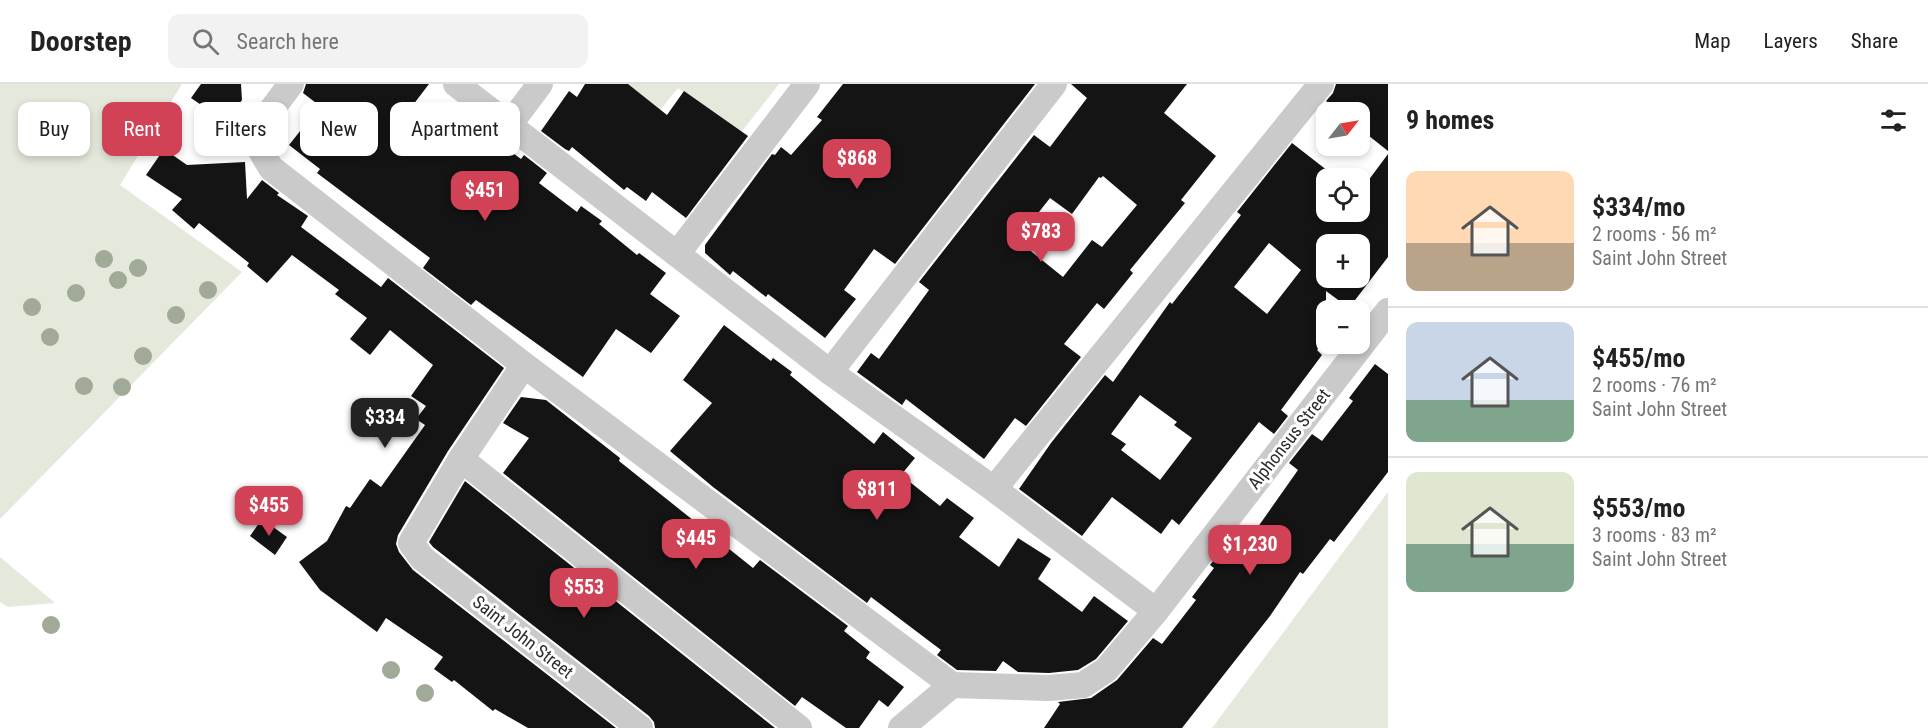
<!DOCTYPE html>
<html lang="en">
<head>
<meta charset="utf-8">
<style>
	:root { --surface:#fff; --page:#f2f2f2; --text:#222; --muted:#767676; --line:#e0e0e0; --accent:#d14257 }
	body { margin:0; font-family:"Roboto Condensed",sans-serif; background:var(--page); color:var(--text); height:100vh; display:flex; flex-direction:column; font-size:22px; white-space:nowrap }
	* { box-sizing:border-box; margin:0 }
	p { font-size:20px; color:var(--muted) }
	.icon { flex:none; width:33px; height:33px; fill:none; stroke:currentColor; stroke-width:2; stroke-linecap:round; stroke-linejoin:round }
	.map { position:relative; flex:1; overflow:hidden }
	.drawer { display:flex; flex-direction:column; background:var(--surface); width:540px }
	.drawer>* { flex:none }
	.hud { position:absolute; left:18px; top:18px; width:570px; height:54px; display:flex; gap:12px }
	.needle { width:39px; rotate:59deg }
	.fabs { position:absolute; left:1316px; top:18px; display:grid; gap:12px }
	.fabs a { display:grid; place-items:center; width:54px; height:54px; border-radius:12px; background:var(--surface); box-shadow:0 3px 9px #0003; font-size:30px }
	.price { position:absolute; translate:-50% -51px; padding:0 14px; border-radius:12px; background:var(--accent); color:#fff; font-size:20px; line-height:39px; filter:drop-shadow(0 2px 3px #0008) }
	.price::after { content:''; position:absolute; left:50%; top:36px; width:18px; height:14px; margin-left:-9px; background:inherit; clip-path:polygon(0 0,100% 0,50% 100%) }
	.price.active { background:#222; color:#fff }
	ul { padding:0; list-style:none }
	li { display:flex; align-items:center; gap:18px; height:150px; padding:0 18px }
	li+li { border-top:2px solid var(--line) }
	li span { display:grid; place-items:center; flex:none; width:168px; height:120px; border-radius:12px; color:#555 }
	li>.icon { margin-inline-start:auto }
	span .icon { width:72px; height:72px; fill:#fffc; stroke-width:1 }
	li b { font-size:26px }
	h2 { display:flex; justify-content:space-between; align-items:center; height:72px; padding:0 18px; font-size:26px }
	.pill { padding:0 21px; border-radius:12px; background:var(--surface); box-shadow:0 3px 9px #0003; font-size:21px; line-height:54px }
	.pill.active { background:var(--accent); color:#fff }
	header { display:flex; align-items:center; gap:36px; box-sizing:border-box; height:84px; padding:0 30px; background:var(--surface); border-bottom:2px solid var(--line) }
	header strong { font-size:28px }
	nav { display:flex; gap:33px; margin-inline-start:auto; font-size:21px }
	.search { width:420px; height:54px; background:var(--page); display:flex; align-items:center; gap:15px; box-sizing:border-box; padding:0 21px; border-radius:12px; color:var(--muted); font-size:22px }
	main { display:flex; flex:1; min-height:0 }
	.map>svg:first-child { display:block }
	.green { fill:#e4e9dc }
	.building { fill:#141414; fill-rule:evenodd }
	.lines { fill:none; stroke-linecap:round; stroke-linejoin:round }
	.minor { stroke:#cacaca; stroke-width:26 }
	.tree { fill:#a0aa96 }
	.labels { text-anchor:middle; stroke-width:6; stroke-linejoin:round; paint-order:stroke }
	.street-label { font-size:18px; fill:#2d2d2d; stroke:#fff }
</style>
</head>
<body>
<header>
<strong>Doorstep</strong>
<div class="search"><svg class="icon" aria-label="search" viewBox="0 0 24 24"><circle cx="10" cy="10" r="6"/><path d="M15 15l6 6"/></svg>Search here</div>
<nav><a>Map</a><a>Layers</a><a>Share</a></nav>
</header>
<main>
<div class="map">
<svg width="1388" height="644" viewBox="0 0 1388 644">
	<rect width="100%" height="100%" fill="#fff"/>
	<g class="green">
		<path d="M0,0H182L120,101L242,188L0,435Z"/>
		<path d="M616,0H779L739,51L678,4L656,31Z"/>
		<path d="M1388,408V644H1212Z"/>
		<path d="M0,473L55,519L8,523L0,518Z"/>
	</g>
	<g class="building">
		<path d="M201,0H241L242,16L226,38L191,14Z"/>
		<path d="M306,0H429L413,21L472,64L484,48L521,75L524,71L547,89L539,99L577,128L581,122L602,137L599,140L637,171L639,169L666,189L650,210L680,232L651,269L616,245L583,293L476,216L471,221L423,184L430,174L317,89L320,85L289,61L320,22L303,9Z"/>
		<path d="M585,0H628L667,31L684,7L748,52L686,134L652,108L646,117L627,103L624,106L572,63L569,67L565,65L541,47L569,7L577,13Z"/>
		<path d="M843,0H1035L895,180L874,165L844,206L856,215L825,254L768,210L766,213L733,187L730,191L705,169V161L772,70L775,71L781,63L791,71L822,36L817,33Z"/>
		<path d="M1071,0H1187L1164,29L1216,72L1181,116L1185,119L1130,186L1133,189L1104,225L1097,219L1064,260L1081,273L1026,342L1015,334L984,375L906,315L902,321L857,288L871,269L879,275L929,206L919,198L1034,51L1050,63L1087,14ZM1103,92L1137,121L1102,163L1092,156L1063,193L1017,156L1050,114L1072,130L1099,93L1101,94Z"/>
		<path d="M1336,0H1388V67L1359,44V28H1340L1326,17L1333,9Z"/>
		<path d="M1292,59L1337,94H1326V128H1359V109L1388,70V173L1349,224L1326,207V255L1317,266L1322,271L1281,326L1288,332L1274,350L1259,338L1179,441L1172,435L1161,450L1112,413L1082,452L1019,405L1051,359L1105,291L1113,298L1170,218L1172,220L1241,131L1237,128ZM1269,159L1301,186L1267,230L1234,203ZM1326,160H1359V194H1326ZM1140,311L1177,338L1174,341L1192,354L1160,396L1121,366L1126,360L1111,350Z"/>
		<path d="M164,65L187,81L245,78L247,115L262,96L279,109L277,111L308,132L301,143L381,203L388,194L504,284L448,367L398,451L396,460L399,468L413,486L616,644H528L495,625L493,627L454,596L452,598L434,585L443,573L386,534L377,548L320,506L299,478L327,457L346,422L350,424L370,395L381,403L425,341L416,335L426,322L411,312L433,281L390,246L370,271L350,255L367,234L335,210L339,206L292,171L267,199L247,182L249,179L199,139L194,145L172,126L182,115L146,91Z"/>
		<path d="M724,241L771,277L773,274L792,288L790,291L874,360L883,348L915,374L901,391L940,422L947,414L974,434L959,453L999,483L1018,454L1051,475L1038,495L1082,528L1094,512L1128,537L1096,575L1078,586L1049,589L1018,588L1003,577L996,587L957,586L937,571L941,566L871,513L867,519L713,403L670,367L712,319L683,296Z"/>
		<path d="M1375,280L1388,290V388L1334,458L1330,455L1303,490L1300,488L1270,532L1182,644H1044L1060,620L1058,618L1091,614L1117,596L1153,554L1162,560L1196,516L1192,513L1214,484L1210,481L1229,457L1241,467L1298,386L1289,379L1312,350L1322,357L1353,317L1349,314Z"/>
		<path d="M521,313L546,316L620,374L619,377L753,484L760,476L848,542L844,547L870,568L866,574L904,603L888,623L879,616L859,644H846L802,613L795,622L503,389L529,354L503,339Z"/>
		<path d="M465,397L775,644H655L654,638L649,632L433,463L429,458Z"/>
		<path d="M262,435L287,453L275,471L250,452Z"/>
	</g>
	<g class="lines">
		<g class="minor">
			<path d="M291,0L266,33L257,51L261,67L271,84L524,281L952,601"/>
			<path d="M456,0L830,288L994,405L1156,527"/>
			<path d="M510,40L540,0"/>
			<path d="M677,170L807,0"/>
			<path d="M524,281L461,375L411,459L422,474L640,644"/>
			<path d="M830,288L1054,0"/>
			<path d="M461,375L799,644"/>
			<path d="M994,405L1321,0"/>
			<path d="M901,644L952,601L1049,604L1083,601L1106,586L1156,527L1388,227"/>
		</g>
	</g>
	<g class="tree">
		<circle cx="104" cy="175" r="9"/>
		<circle cx="138" cy="184" r="9"/>
		<circle cx="118" cy="196" r="9"/>
		<circle cx="208" cy="206" r="9"/>
		<circle cx="76" cy="209" r="9"/>
		<circle cx="32" cy="223" r="9"/>
		<circle cx="176" cy="231" r="9"/>
		<circle cx="50" cy="253" r="9"/>
		<circle cx="143" cy="272" r="9"/>
		<circle cx="84" cy="302" r="9"/>
		<circle cx="122" cy="303" r="9"/>
		<circle cx="51" cy="541" r="9"/>
		<circle cx="391" cy="586" r="9"/>
		<circle cx="425" cy="609" r="9"/>
	</g>
	<g class="labels">
		<g class="street-label">
			<text transform="translate(1289 355) rotate(-52)" y="6">Alphonsus Street</text>
			<text transform="translate(523 553) rotate(38)" y="6">Saint John Street</text>
		</g>
	</g>
</svg>
<div class="fabs">
<a><svg class="needle" viewBox="-14 -14 28 28"><path d="M0-13l5 13h-10z" fill="#e53935"/><path d="M0 13l5-13h-10z" fill="#767676"/></svg></a>
<a><svg class="icon" aria-label="locate" viewBox="0 0 24 24"><circle cx="12" cy="12" r="6"/><path d="M12 2v4M12 18v4M2 12h4M18 12h4"/></svg></a>
<a>+</a>
<a>−</a>
</div>
<b class="price" style="left:857px;top:106px">$868</b>
<b class="price" style="left:485px;top:138px">$451</b>
<b class="price" style="left:1041px;top:179px">$783</b>
<b class="price active" style="left:385px;top:365px">$334</b>
<b class="price" style="left:877px;top:437px">$811</b>
<b class="price" style="left:269px;top:453px">$455</b>
<b class="price" style="left:696px;top:486px">$445</b>
<b class="price" style="left:1250px;top:492px">$1,230</b>
<b class="price" style="left:584px;top:535px">$553</b>
<div class="hud">
<a class="pill">Buy</a>
<a class="pill active">Rent</a>
<a class="pill">Filters</a>
<a class="pill">New</a>
<a class="pill">Apartment</a>
</div>
</div>
<section class="drawer">
<h2>9 homes<svg class="icon" aria-label="filters" viewBox="0 0 24 24"><path d="M4 7h16M4 17h16"/><circle cx="9" cy="7" r="2"/><circle cx="15" cy="17" r="2"/></svg></h2>
<ul>
<li><span style="background:linear-gradient(#ffd9b3 60%,#b9a48a 0)"><svg class="icon" aria-label="home" viewBox="0 0 24 24"><path d="M3 11l9-7 9 7M6 9v11h12V9"/></svg></span><div><b>$334/mo</b><p>2 rooms · 56 m²</p><p>Saint John Street</p></div></li>
<li><span style="background:linear-gradient(#c9d6e8 65%,#7fa58c 0)"><svg class="icon" aria-label="home" viewBox="0 0 24 24"><path d="M3 11l9-7 9 7M6 9v11h12V9"/></svg></span><div><b>$455/mo</b><p>2 rooms · 76 m²</p><p>Saint John Street</p></div></li>
<li><span style="background:linear-gradient(#dfe7d0 60%,#7fa58c 0)"><svg class="icon" aria-label="home" viewBox="0 0 24 24"><path d="M3 11l9-7 9 7M6 9v11h12V9"/></svg></span><div><b>$553/mo</b><p>3 rooms · 83 m²</p><p>Saint John Street</p></div></li>
</ul>
</section>
</main>
</body>
</html>
